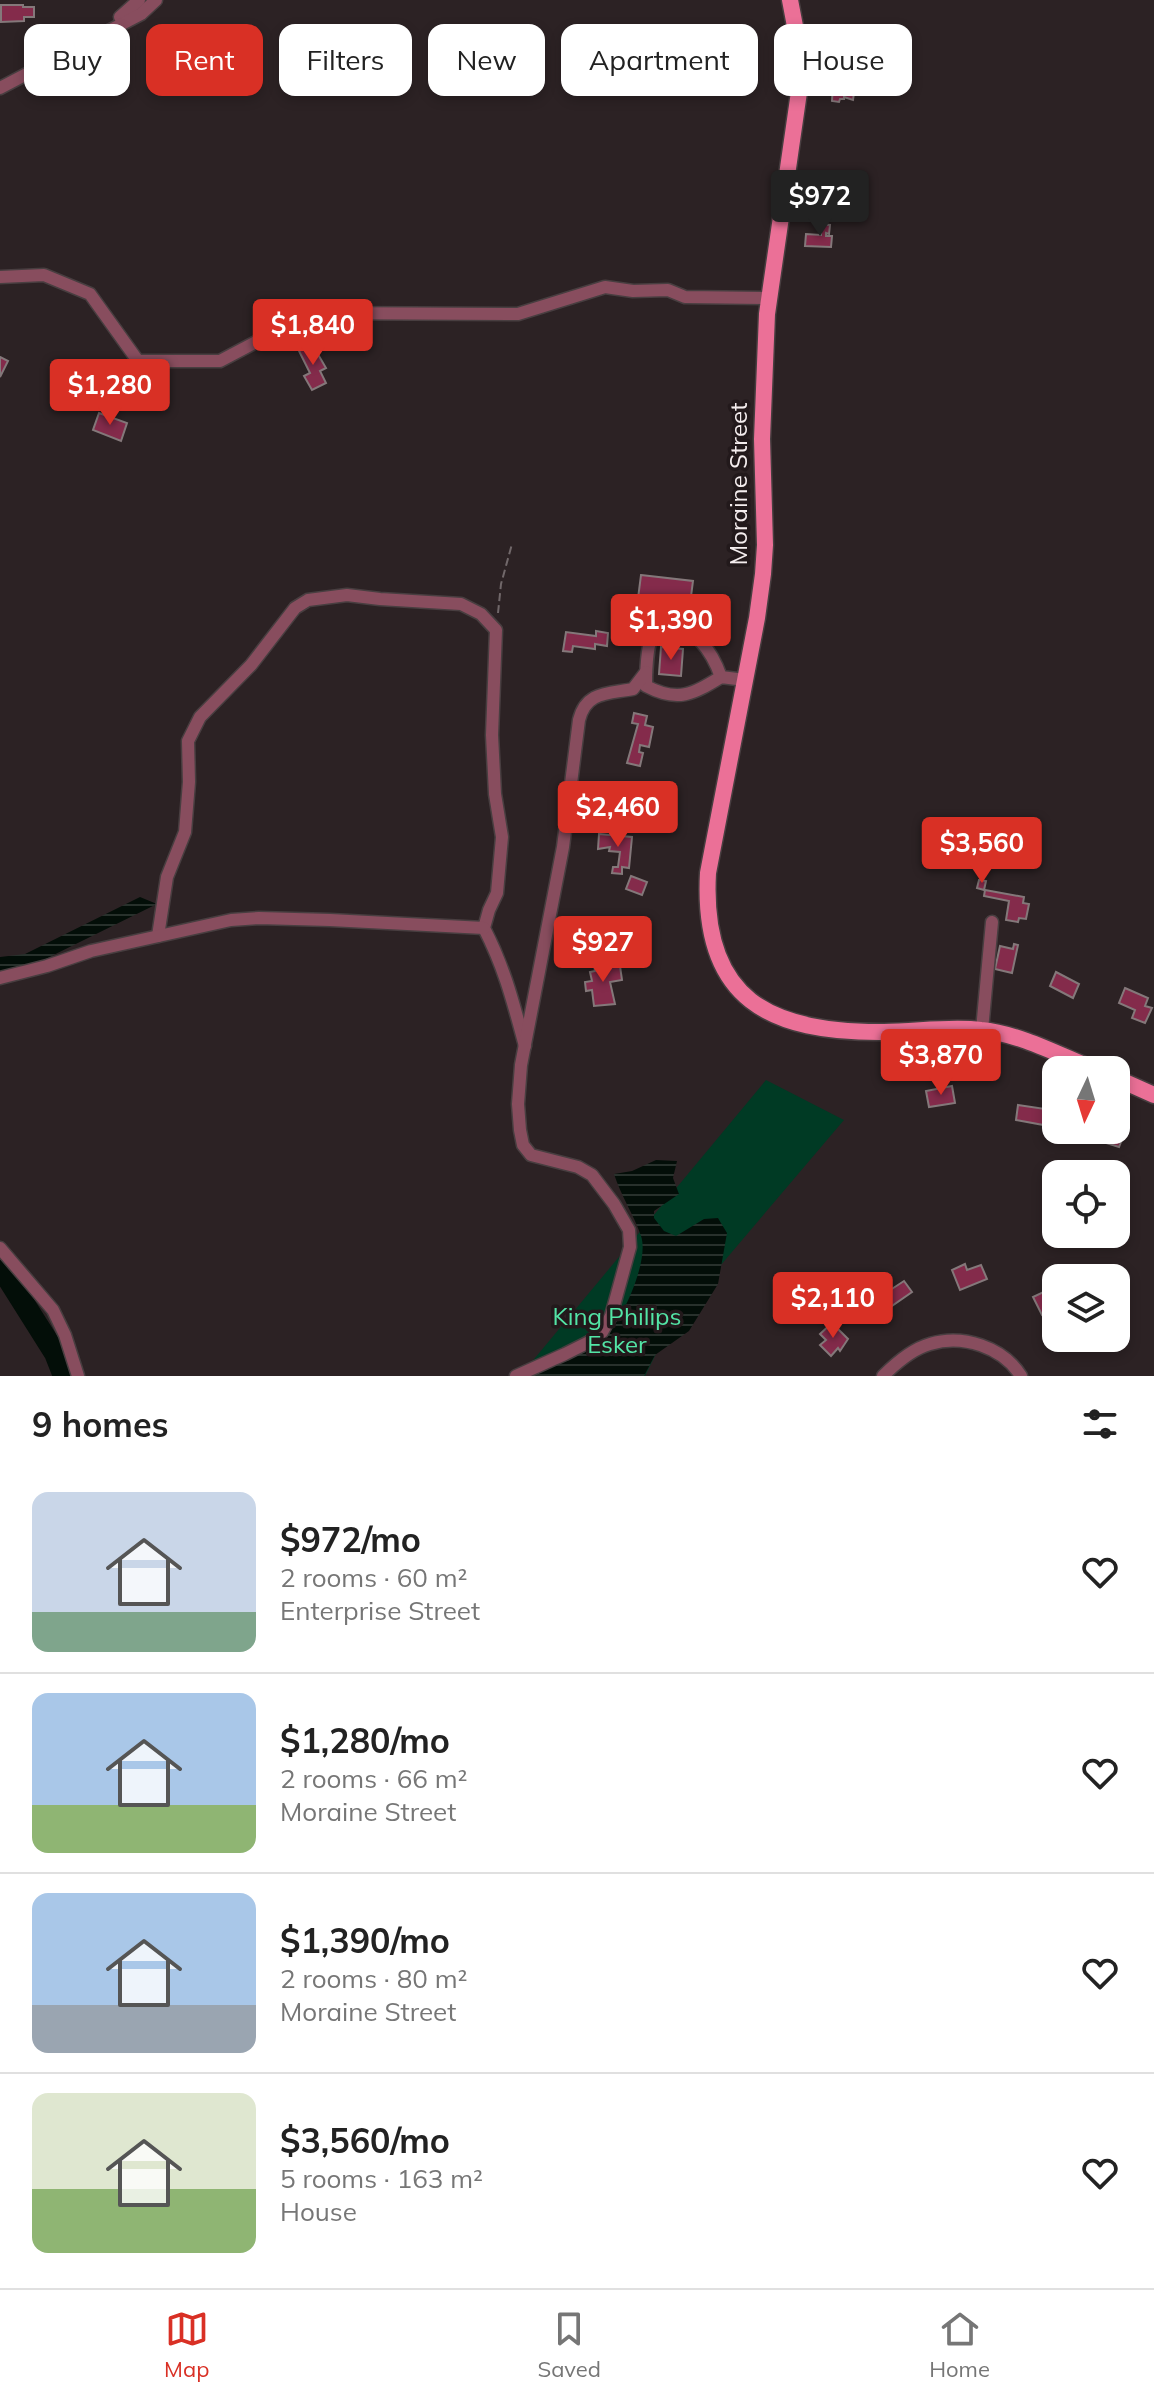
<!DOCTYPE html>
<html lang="en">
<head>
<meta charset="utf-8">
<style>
	:root { --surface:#fff; --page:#f2f2f2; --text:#222; --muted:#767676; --line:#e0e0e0; --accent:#d93025 }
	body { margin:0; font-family:Mulish,sans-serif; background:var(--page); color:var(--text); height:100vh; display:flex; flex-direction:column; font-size:30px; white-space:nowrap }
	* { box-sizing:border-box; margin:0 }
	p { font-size:26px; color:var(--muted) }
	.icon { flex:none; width:44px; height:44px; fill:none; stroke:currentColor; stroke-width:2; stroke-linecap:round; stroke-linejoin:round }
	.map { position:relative; height:1376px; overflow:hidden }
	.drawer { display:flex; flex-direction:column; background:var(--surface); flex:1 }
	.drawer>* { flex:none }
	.hud { position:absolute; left:24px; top:24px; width:1106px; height:72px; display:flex; gap:16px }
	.needle { width:52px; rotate:184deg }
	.controls { position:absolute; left:1042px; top:1056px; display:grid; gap:16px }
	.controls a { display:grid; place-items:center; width:88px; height:88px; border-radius:16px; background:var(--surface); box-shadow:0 4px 12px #0003; font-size:40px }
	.price { position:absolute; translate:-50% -68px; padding:0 18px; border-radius:8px; background:var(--accent); color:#fff; font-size:26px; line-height:52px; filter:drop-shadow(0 2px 4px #0008) }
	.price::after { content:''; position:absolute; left:50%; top:48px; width:24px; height:18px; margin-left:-12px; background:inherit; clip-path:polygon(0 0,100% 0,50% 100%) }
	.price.selected { background:#222; color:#fff }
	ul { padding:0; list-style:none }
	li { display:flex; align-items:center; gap:24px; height:200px; padding:0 32px }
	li+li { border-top:2px solid var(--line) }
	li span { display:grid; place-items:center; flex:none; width:224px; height:160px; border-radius:16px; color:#555 }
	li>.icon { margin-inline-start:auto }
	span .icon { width:96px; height:96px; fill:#fffc; stroke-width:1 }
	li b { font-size:34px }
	h2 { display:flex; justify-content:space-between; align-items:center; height:96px; padding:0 32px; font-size:34px }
	.chip { padding:0 28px; border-radius:16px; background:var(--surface); box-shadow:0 4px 12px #0003; font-size:28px; line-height:72px }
	.chip.selected { background:var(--accent); color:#fff }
	.tabs { display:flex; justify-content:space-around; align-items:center; height:112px; border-top:2px solid var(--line); background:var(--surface); font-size:22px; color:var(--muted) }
	.tabs a { display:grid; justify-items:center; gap:4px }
	.tabs .selected { color:var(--accent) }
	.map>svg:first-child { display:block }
	.park { fill:#003a24 }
	.water { fill:url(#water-rules) }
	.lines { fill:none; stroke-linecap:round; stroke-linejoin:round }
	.river { stroke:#030e08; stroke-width:22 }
	.building { fill:#842b4b; stroke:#84787a; stroke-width:2 }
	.minor-casing { stroke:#483e40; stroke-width:15 }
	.major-casing { stroke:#483e40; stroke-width:19 }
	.path { stroke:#71686a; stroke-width:2; stroke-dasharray:8 4; stroke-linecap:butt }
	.minor { stroke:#884d5e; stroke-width:12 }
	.major { stroke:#eb7097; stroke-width:16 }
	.labels { text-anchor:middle; stroke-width:7; stroke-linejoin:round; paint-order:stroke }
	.street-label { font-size:24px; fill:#f4edee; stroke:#22191b }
	.park-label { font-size:24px; fill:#53e5a6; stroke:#22191b }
</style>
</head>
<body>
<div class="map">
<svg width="1154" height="1376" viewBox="0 0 1154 1376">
	<defs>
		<pattern id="water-rules" width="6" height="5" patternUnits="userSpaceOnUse" patternTransform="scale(2)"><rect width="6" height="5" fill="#030e08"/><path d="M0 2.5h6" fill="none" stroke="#28312c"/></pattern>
	</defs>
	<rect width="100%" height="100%" fill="#2c2224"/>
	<path class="park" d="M766,1080L844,1120L670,1325L645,1376H520Z"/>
	<g class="water">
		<path d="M140,897L157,904L17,973L0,977V957L25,954Z"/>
		<path d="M656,1160L677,1161L673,1178L679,1194L654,1211V1218L664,1231L676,1236L704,1219L718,1218L727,1233L718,1284L689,1331L655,1355L644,1376H530L537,1368C555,1361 584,1353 600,1342C620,1327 650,1261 641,1236C634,1215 621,1196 614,1174L632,1171Z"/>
	</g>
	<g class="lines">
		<path class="river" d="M0,1266L55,1353L64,1376"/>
	</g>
	<g class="building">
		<path d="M1,5H23V7H34V17H24V21L1,22Z"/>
		<path d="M841,29L861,32L859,46L839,43Z"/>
		<path d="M892,31L899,32L897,41L890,40Z"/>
		<path d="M852,66L866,67L865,77L856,76V84H861L860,94L854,93L853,100L844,97V99H840L839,102L832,101L833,83L850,85Z"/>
		<path d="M835,185H845L844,193H834Z"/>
		<path d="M821,224L830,225L829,234L826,233V236H832L831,247L805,246L806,234L821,235Z"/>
		<path d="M312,344L326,368L320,371L326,383L312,390L304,376L310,373L299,351Z"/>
		<path d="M0,357L8,361L0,377Z"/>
		<path d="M99,413L127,423L121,441L93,430Z"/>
		<path d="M641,575L693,581L689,612L637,606Z"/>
		<path d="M596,631L608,633L607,646L595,644V649L573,646L572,652L563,651L566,632L596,636Z"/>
		<path d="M661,647L683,649L681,676L659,674Z"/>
		<path d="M634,713L647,716L645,725L653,727L649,747L640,745L639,752L643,753L640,766L627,763L638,724L632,723Z"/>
		<path d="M599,834L632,837L629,868L622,867V874L612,873L613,867H618L620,852L609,851L610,847L598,849Z"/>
		<path d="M631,876L647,882L642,895L626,889Z"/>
		<path d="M979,880L986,881L984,890L977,888Z"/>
		<path d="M985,890L1024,897L1023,903L1029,904L1026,919L1019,918L1018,922L1006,920L1009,901L984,896Z"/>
		<path d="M1014,944L1018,945L1012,973L995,969L1000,946L1013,949Z"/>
		<path d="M604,964V968L620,966L622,980L610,982L615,1004L594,1006L592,990L586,991L585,982L592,981L590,972L595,971L594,965Z"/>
		<path d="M1056,972L1079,984L1073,998L1050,986Z"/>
		<path d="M1125,988L1148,998L1145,1006L1152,1008L1145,1023L1132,1018L1135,1010L1119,1003Z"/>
		<path d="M952,1086L955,1103L929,1107L926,1091Z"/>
		<path d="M1018,1105L1052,1110L1049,1126L1016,1120Z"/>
		<path d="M1103,1130H1113L1124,1134L1119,1147L1100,1141Z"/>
		<path d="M965,1264L967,1270L981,1265L987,1279L960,1290L952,1270Z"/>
		<path d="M904,1281L912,1292L886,1310L878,1298Z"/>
		<path d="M1052,1288L1056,1296V1308L1042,1315L1033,1297Z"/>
		<path d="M832,1323L848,1339L840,1351L838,1348L831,1356L820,1345L826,1340L820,1334Z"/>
	</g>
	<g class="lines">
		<defs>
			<g id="minor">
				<path d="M120,17L139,0"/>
				<path d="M0,88L141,14L156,0"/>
				<path d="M0,277L44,275L90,294L138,361H220L311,313L518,314L605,287L633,291L668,290L685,297L769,298"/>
				<path d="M721,677C693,694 678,703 646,686C646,673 647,645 653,634C655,630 659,629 663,628C693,620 713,654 721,677L745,680"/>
				<path d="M158,936L167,877L185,832L189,782L188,741L200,717L251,665L295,608L308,600L347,595L380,599L461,604L481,614L496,630L492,735L495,794L502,837L497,893L489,910L484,928C505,969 513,1002 525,1046"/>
				<path d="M0,978L47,966L91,951L231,920L259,918L330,920L484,928"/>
				<path d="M982,1030L992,922"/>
				<path d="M0,1248L53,1310L65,1335L78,1376"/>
				<path d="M516,1376L565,1354L589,1342L602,1332L611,1316L630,1247L629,1230L614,1204L592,1175L578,1167L531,1155L523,1145L520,1130L518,1104L521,1065L563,847L579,720C586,691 608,694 633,689L646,672"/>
				<path d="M883,1376C896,1363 912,1349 930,1344C963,1334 1003,1347 1021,1376"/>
			</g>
			<g id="major">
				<path d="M790,0L798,42L800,85L767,314L762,439L765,545L763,574L757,618L708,873C701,1000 770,1033 884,1032C916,1032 949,1026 981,1030C1021,1034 1059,1055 1096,1070"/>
				<path d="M1116,1078L1154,1095"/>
			</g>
		</defs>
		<use href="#minor" class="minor-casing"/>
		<use href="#major" class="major-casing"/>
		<path class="path" d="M498,613L501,584L512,544"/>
		<use href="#minor" class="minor"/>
		<use href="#major" class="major"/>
	</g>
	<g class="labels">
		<g class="street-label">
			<text transform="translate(739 484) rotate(-90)" y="8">Moraine Street</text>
		</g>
		<g class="park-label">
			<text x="617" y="1325">King Philips<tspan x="617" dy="28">Esker</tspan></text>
		</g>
	</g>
</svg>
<div class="controls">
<a><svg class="needle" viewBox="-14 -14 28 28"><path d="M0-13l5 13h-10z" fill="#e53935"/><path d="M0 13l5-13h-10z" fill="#767676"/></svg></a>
<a><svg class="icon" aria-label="locate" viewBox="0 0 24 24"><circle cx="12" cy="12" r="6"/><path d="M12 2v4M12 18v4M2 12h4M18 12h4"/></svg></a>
<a><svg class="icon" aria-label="layers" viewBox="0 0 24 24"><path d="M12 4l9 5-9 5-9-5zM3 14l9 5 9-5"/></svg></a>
</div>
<b class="price selected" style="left:820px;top:238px">$972</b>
<b class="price" style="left:313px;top:367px">$1,840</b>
<b class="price" style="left:110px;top:427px">$1,280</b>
<b class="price" style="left:671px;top:662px">$1,390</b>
<b class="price" style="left:618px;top:849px">$2,460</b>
<b class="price" style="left:982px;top:885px">$3,560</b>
<b class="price" style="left:603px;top:984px">$927</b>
<b class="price" style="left:941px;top:1097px">$3,870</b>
<b class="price" style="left:833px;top:1340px">$2,110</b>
<div class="hud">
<a class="chip">Buy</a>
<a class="chip selected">Rent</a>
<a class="chip">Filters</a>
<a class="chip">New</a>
<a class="chip">Apartment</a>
<a class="chip">House</a>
</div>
</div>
<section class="drawer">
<h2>9 homes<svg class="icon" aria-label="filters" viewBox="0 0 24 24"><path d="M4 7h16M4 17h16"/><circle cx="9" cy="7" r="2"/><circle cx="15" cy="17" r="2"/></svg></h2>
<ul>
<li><span style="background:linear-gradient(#c9d6e8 75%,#7fa58c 0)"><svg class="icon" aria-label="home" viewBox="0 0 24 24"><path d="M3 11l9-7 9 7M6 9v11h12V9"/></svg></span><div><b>$972/mo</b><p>2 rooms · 60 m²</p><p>Enterprise Street</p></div><svg class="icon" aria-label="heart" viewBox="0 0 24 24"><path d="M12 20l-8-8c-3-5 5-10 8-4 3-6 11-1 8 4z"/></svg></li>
<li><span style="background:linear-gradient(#a9c7e8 70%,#8fb573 0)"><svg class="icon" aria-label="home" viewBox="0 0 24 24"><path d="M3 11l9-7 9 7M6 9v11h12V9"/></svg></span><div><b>$1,280/mo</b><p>2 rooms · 66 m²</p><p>Moraine Street</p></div><svg class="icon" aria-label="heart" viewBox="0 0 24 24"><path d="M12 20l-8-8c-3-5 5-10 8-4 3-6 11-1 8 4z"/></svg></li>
<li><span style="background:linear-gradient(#a9c7e8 70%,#9aa5b1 0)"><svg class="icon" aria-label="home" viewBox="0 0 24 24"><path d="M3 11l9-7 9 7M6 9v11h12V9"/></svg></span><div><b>$1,390/mo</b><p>2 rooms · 80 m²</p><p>Moraine Street</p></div><svg class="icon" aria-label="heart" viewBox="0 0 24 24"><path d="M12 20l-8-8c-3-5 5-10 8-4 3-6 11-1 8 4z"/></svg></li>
<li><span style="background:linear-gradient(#dfe7d0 60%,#8fb573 0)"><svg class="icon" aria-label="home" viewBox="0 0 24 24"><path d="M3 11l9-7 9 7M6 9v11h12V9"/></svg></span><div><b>$3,560/mo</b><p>5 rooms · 163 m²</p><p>House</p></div><svg class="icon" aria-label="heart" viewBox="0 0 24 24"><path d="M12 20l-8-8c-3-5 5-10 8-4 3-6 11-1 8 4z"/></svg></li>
</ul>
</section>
<nav class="tabs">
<a class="selected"><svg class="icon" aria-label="map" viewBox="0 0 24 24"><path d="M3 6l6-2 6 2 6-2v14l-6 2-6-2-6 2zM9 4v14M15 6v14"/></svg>Map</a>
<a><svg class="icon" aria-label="saved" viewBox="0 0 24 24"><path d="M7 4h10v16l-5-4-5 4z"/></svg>Saved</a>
<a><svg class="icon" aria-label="home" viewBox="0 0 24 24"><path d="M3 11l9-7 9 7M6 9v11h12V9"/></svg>Home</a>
</nav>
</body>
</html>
